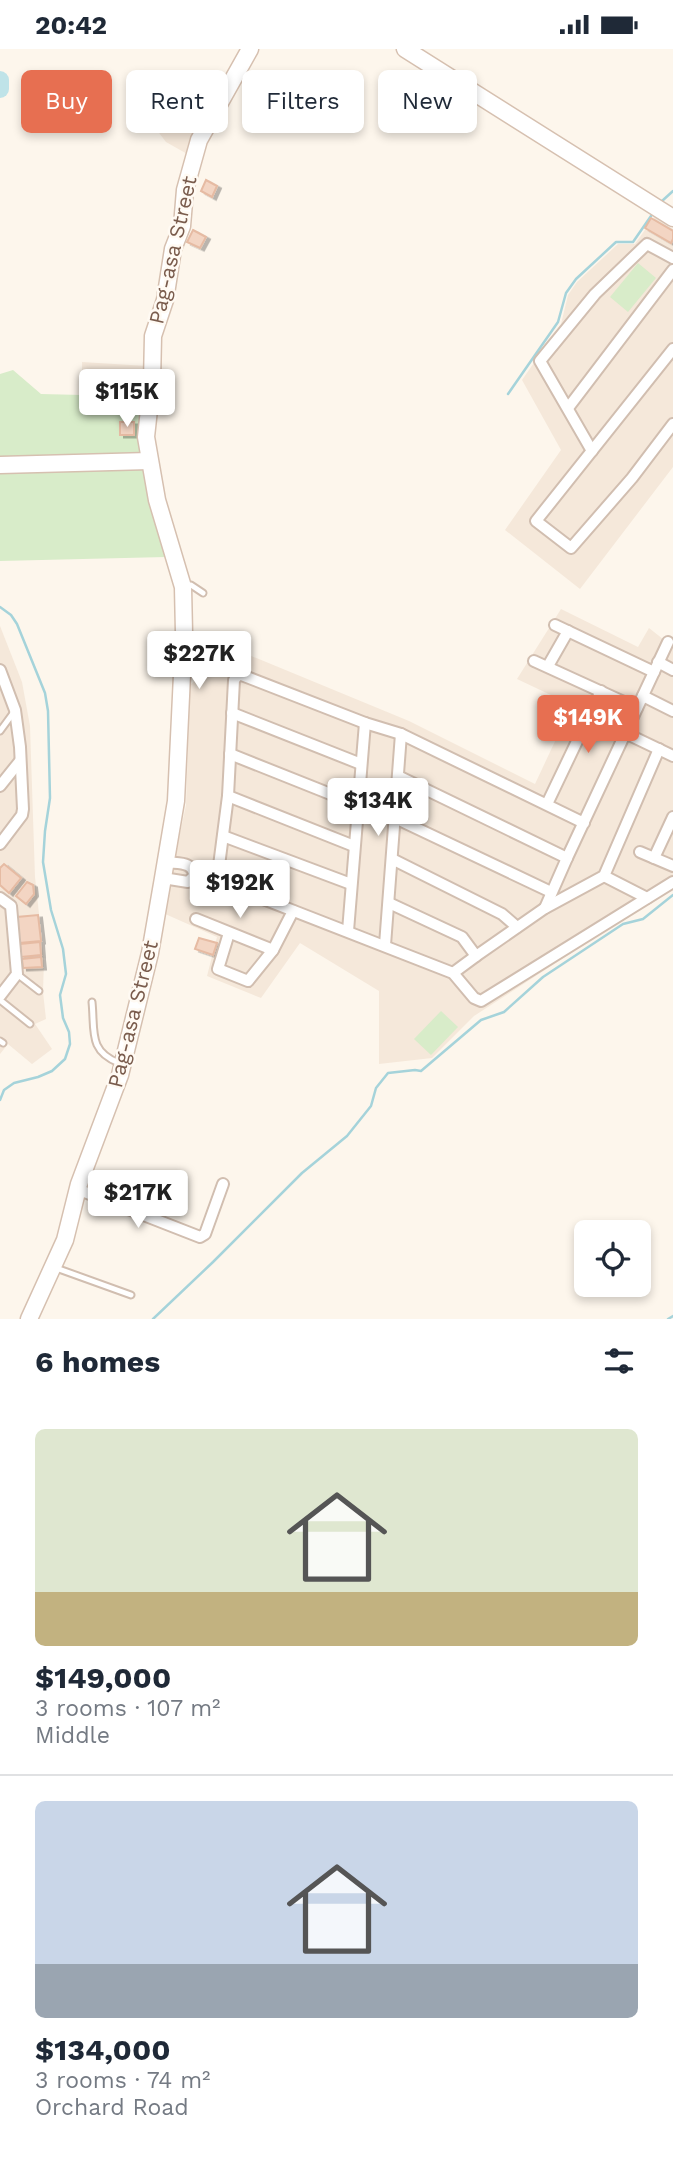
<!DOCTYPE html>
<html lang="en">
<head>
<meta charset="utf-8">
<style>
	:root { --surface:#fff; --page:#f2f2f3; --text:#1f2937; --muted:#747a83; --line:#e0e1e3; --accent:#e76f51 }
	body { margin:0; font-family:"Work Sans",sans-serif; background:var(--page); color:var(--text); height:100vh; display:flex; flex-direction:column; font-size:26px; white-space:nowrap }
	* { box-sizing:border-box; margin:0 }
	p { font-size:23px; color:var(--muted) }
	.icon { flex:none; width:38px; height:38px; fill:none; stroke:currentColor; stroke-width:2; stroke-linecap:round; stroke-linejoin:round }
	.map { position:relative; height:1270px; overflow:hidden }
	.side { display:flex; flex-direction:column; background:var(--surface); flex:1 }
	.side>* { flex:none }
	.hud { position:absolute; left:21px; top:21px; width:632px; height:63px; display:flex; gap:14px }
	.buttons { position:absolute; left:574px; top:1171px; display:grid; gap:14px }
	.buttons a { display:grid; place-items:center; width:77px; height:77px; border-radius:10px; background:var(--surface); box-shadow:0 4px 10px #0003; font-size:35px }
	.price { position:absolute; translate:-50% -60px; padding:0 16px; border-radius:7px; background:#fff; color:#222; font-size:23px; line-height:46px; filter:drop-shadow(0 2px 4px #0008) }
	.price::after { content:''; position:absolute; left:50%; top:42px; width:21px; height:16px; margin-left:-10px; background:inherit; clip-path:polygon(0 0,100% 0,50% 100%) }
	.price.selected { background:var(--accent); color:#fff }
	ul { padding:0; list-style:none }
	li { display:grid; align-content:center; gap:14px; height:371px; padding:0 35px }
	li+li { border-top:2px solid var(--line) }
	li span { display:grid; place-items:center; height:217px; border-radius:10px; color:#555 }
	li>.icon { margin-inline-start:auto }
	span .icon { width:126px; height:126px; fill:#fffc; stroke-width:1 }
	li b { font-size:30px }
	h2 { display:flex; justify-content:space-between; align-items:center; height:84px; padding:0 35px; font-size:30px }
	.pill { padding:0 24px; border-radius:10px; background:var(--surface); box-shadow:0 4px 10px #0003; font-size:24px; line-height:63px }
	.pill.selected { background:var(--accent); color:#fff }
	.status { display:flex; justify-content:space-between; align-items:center; height:49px; padding:0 35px; background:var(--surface); direction:ltr }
	.status svg { height:19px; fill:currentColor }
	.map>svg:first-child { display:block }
	.residential { fill:#f5e8da }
	.green { fill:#d8ecc9 }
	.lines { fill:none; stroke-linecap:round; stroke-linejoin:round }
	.stream { stroke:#a5d3da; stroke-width:2.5 }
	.river { stroke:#bfe3e8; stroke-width:18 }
	.building { fill:#f3d5c3; stroke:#e6bba3; stroke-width:2; filter:url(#shadow) }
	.lane-casing { stroke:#d1beb0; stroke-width:9 }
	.street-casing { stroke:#d1beb0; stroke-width:14 }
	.secondary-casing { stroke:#d6c0b0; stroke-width:19 }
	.lane { stroke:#fff; stroke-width:5 }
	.street { stroke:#fff; stroke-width:10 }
	.secondary { stroke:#fff; stroke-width:16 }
	.labels { text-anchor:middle; stroke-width:5; stroke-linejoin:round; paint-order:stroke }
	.street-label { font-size:21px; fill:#7a5c4d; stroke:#fffaf3 }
</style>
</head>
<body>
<div class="status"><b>20:42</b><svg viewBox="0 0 49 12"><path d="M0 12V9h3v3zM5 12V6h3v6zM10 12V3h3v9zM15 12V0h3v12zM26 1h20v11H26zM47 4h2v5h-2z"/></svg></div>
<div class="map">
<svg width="673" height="1270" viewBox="0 0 673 1270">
	<defs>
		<filter id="shadow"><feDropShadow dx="4" dy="2.5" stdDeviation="0" flood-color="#0004"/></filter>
	</defs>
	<rect width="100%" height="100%" fill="#fdf6ec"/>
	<g class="residential">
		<path d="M209,21L227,31L189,106L166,93L150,72V57H174L184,28Z"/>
		<path d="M654,168L673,180V418L580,540L505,481L561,401L522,331L561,275L568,246L577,233L618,195H635Z"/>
		<path d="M82,313L147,317L144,355H102L82,346Z"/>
		<path d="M561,560L638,598L649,579L673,598V838L474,967L432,1009L379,1015V942L300,894L261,949L207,927L217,888L163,864L186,756L190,636L232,599L409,672L535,735L572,656L517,630Z"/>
		<path d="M0,577L22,633L30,677L35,828L44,911L43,943L46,970L35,975L52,1000L32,1015L8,995L0,1005Z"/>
	</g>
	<g class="green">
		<path d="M638,214L656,229L628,263L610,248Z"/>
		<path d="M13,321L41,345L82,346L102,355H144L151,445L166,508L0,512V325Z"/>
		<path d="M441,962L458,978L431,1006L414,990Z"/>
	</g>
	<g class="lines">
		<g class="stream">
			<path d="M662,152L673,142"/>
			<path d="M508,345L558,273L566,244L576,230L616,193H633L651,167"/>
			<path d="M0,558L11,566L17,575L45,644L48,662L50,749L45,782L43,813L51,861L63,900L66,925L60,946L63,969L69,983L70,995L65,1010L52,1022L38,1028L14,1034L4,1041L0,1051"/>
			<path d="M153,1270L213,1213L302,1124L347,1087L371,1057L376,1039L388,1024L415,1021L421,1022L481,971L504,963L543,928L623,875L643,870L673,846"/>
			<path d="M668,1270L673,1267"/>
		</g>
		<path class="river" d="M0,31V40"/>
	</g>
	<g class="building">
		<path d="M206,131L217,137L212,148L201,142Z"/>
		<path d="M651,169L673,182V190L671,194L645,179Z"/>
		<path d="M193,181L206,188L200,199L187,193Z"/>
		<rect x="120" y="373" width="14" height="13"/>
		<path d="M193,604L208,610L204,619L189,613Z"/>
		<path d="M4,815L21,829L9,844L0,836V819Z"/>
		<path d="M27,833L33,836L34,845L26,855L16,847Z"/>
		<path d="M38,866L41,892L19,894L17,868Z"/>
		<path d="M199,889L217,894L213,906L195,900Z"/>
		<path d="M40,893L41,906L21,908L20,895Z"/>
		<path d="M41,908L42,918L23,919L22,910Z"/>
	</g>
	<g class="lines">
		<defs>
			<g id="lane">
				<path d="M186,537L191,536L203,544"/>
				<path d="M0,682L14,663"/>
				<path d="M17,925L39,942"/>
				<path d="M0,951L30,975"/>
				<path d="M92,953C95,982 88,1002 119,1014"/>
				<path d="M0,992L3,994"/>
				<path d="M56,1219L131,1246"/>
			</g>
			<g id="street">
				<path d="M673,300L536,472L571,499L632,429L673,375"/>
				<path d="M568,359L673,221"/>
				<path d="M592,402L540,312L595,245L647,195L673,209"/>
				<path d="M555,576L654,623"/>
				<path d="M534,612L637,659"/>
				<path d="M658,613L673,621"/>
				<path d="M548,617L568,582"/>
				<path d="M0,621L15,661L20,698L23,760L22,766L0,795"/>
				<path d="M643,647L673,662"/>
				<path d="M232,664L361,715"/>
				<path d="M625,684L673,707"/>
				<path d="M230,705L358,756"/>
				<path d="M398,727L567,809"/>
				<path d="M0,737L20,712"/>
				<path d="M228,747L354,797"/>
				<path d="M547,755L601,642"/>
				<path d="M395,769L551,843"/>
				<path d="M223,787L351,835"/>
				<path d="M640,803L673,817"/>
				<path d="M654,809L673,768"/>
				<path d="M392,810L502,865L517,878"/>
				<path d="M194,825L217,832L453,924L474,949L481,952L673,833"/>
				<path d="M604,827L647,849"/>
				<path d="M163,829L188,833L194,827C194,812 177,815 166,813"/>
				<path d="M217,832L228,747L234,631L239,625L365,674L401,685L584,774"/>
				<path d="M0,849L11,857L17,925L0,947"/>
				<path d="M389,854L462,888L476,907"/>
				<path d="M545,859L567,809L668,593"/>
				<path d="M196,870L273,901"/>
				<path d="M348,882L365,674"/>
				<path d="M229,884L218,920L248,932L273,901L293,862"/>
				<path d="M385,896L401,685"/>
				<path d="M453,924L476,907L545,859L604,827L659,700"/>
				<path d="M77,1140L200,1188L205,1185L223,1135"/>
			</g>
			<g id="secondary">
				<path d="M405,0L673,169"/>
				<path d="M0,416L149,412"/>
				<path d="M29,1270L65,1191L79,1135L120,1026L150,904L163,829L176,752L184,584L183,538L157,451L146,388L152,333L153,287L165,251L173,200L182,177L185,141L199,91L250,0"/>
			</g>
		</defs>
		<use href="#lane" class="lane-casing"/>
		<use href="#street" class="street-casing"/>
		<use href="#secondary" class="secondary-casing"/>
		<use href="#lane" class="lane"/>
		<use href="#street" class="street"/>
		<use href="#secondary" class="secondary"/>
	</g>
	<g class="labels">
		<g class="street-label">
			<text transform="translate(173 201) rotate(-77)" y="7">Pag-asa Street</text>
			<text transform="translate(133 965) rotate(-76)" y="7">Pag-asa Street</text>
		</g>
	</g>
</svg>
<div class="buttons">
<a><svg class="icon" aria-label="locate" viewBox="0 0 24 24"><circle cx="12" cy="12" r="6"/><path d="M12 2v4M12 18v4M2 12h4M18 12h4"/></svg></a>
</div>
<b class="price" style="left:127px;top:380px">$115K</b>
<b class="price" style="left:199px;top:642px">$227K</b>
<b class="price selected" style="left:588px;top:706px">$149K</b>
<b class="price" style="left:378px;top:789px">$134K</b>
<b class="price" style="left:240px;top:871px">$192K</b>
<b class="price" style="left:138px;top:1181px">$217K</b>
<div class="hud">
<a class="pill selected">Buy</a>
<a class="pill">Rent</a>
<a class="pill">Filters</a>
<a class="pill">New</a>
</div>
</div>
<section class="side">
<h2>6 homes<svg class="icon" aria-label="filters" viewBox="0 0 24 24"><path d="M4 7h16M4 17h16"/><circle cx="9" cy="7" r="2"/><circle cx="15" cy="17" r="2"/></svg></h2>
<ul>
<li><span style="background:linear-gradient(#dfe7d0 75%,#c2b280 0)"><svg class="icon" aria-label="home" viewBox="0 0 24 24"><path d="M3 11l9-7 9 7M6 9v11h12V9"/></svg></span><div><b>$149,000</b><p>3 rooms · 107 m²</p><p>Middle</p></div></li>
<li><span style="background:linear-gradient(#c9d6e8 75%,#9aa5b1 0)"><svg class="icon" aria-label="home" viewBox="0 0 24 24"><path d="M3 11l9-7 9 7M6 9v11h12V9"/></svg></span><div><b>$134,000</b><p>3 rooms · 74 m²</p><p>Orchard Road</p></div></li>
</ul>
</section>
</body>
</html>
